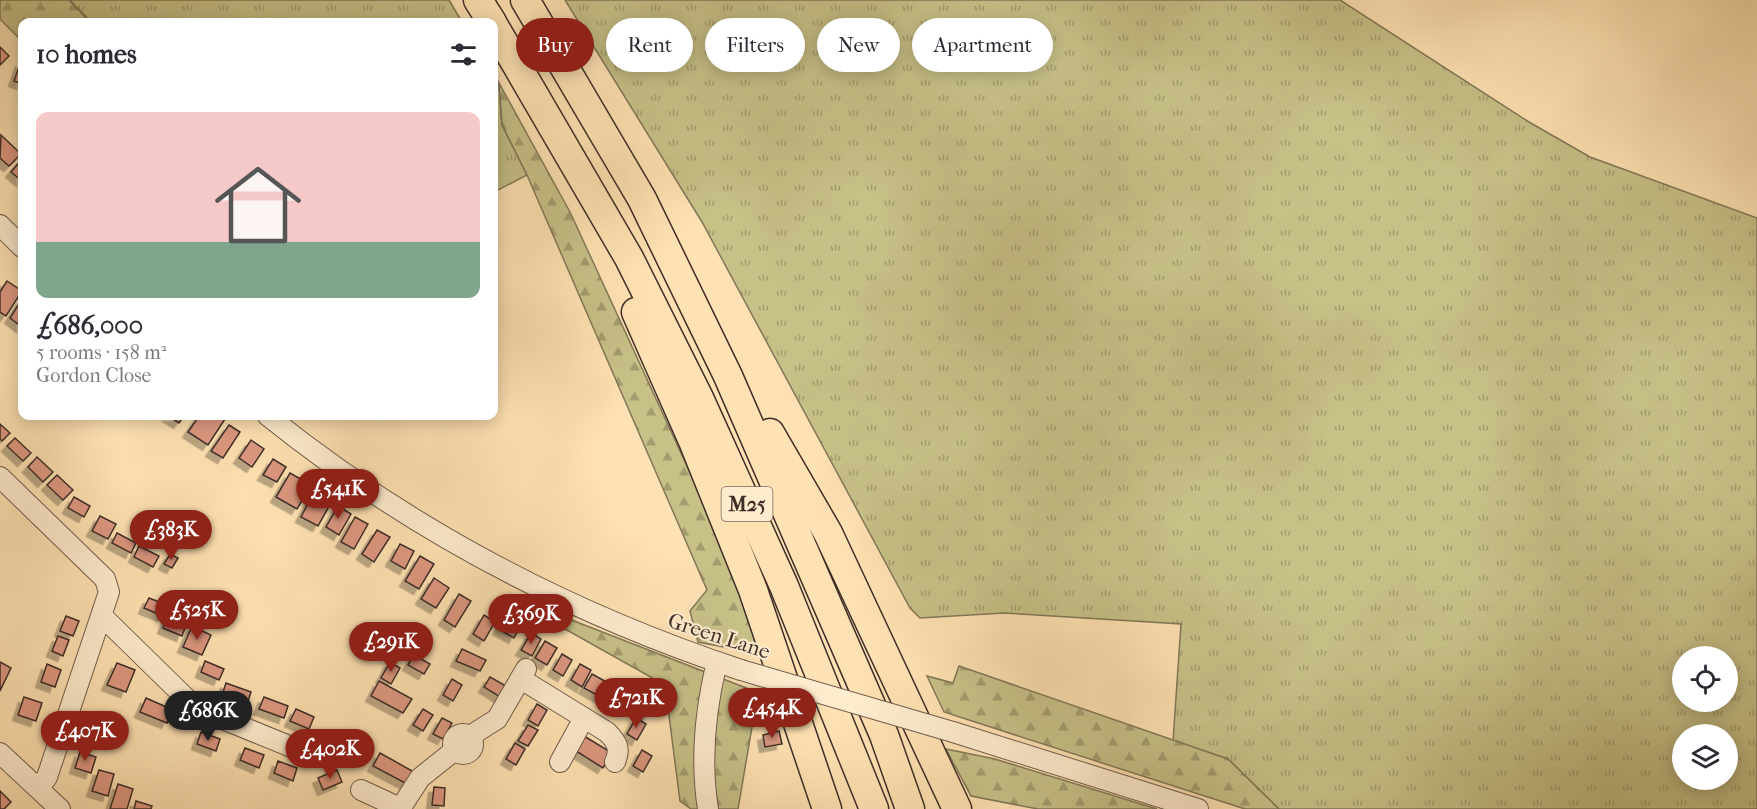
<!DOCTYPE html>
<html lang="en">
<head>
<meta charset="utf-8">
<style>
	:root { --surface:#fff; --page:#f7f7f7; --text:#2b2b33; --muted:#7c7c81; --accent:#8f2418 }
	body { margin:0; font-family:"IM FELL French Canon",serif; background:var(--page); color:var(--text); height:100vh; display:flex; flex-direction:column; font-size:22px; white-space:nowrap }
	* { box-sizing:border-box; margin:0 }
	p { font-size:20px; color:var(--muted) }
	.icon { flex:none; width:33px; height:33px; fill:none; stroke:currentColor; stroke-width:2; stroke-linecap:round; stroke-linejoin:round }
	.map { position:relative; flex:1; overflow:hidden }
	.sheet { position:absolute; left:18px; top:18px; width:480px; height:402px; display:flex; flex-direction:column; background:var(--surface); border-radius:12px; box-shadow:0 3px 15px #0003 }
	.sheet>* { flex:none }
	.hud { position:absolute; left:516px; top:18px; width:570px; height:54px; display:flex; gap:12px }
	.buttons { position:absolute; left:1672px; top:646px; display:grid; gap:12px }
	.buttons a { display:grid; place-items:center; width:66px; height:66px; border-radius:50%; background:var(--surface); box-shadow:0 3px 15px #0003; font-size:30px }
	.price { position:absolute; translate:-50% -51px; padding:0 14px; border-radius:21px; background:var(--accent); color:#fff; font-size:20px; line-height:39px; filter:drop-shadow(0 2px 3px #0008) }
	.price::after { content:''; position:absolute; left:50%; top:36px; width:18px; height:14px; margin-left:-9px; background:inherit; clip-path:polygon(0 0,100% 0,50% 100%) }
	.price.active { background:#222; color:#fff }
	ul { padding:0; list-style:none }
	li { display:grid; align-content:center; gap:12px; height:318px; padding:0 18px }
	li span { display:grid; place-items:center; height:186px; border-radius:12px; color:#555 }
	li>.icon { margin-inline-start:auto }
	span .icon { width:108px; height:108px; fill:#fffc; stroke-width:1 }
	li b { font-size:26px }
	h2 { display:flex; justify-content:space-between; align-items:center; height:72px; padding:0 18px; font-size:26px }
	.pill { padding:0 21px; border-radius:27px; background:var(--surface); box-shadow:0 3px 15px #0003; font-size:21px; line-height:54px }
	.pill.active { background:var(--accent); color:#fff }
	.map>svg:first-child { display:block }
	.grass { fill:url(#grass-tufts); stroke:#827858; stroke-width:1.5; fill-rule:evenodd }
	.forest { fill:url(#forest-firs); stroke:#827858; stroke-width:1.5 }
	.building { fill:#dd9881; stroke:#3e2e28; stroke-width:1.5; filter:url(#shadow) }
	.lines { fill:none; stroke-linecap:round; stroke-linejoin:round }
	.minor-casing { stroke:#6e5b4b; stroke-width:22 }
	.highway-casing { stroke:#3e2e28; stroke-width:31 }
	.minor { stroke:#ffecce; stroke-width:20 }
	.highway { stroke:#ffe2b3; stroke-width:28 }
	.minor-bridge-casing { stroke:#6e5b4b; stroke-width:22; stroke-linecap:butt }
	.minor-bridge { stroke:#ffecce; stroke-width:20 }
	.labels { text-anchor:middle; stroke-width:4.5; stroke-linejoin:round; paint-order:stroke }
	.shield { fill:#ffecce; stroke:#78675a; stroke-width:1.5 }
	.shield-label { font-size:20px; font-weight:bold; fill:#3e2e28 }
	.street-label { font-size:21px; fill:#3e2e28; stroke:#ffecce }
</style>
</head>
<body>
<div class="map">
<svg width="1757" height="809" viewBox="0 0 1757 809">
	<defs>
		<pattern id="grass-tufts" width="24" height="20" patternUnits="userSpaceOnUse" patternTransform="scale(1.5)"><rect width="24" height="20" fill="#c7c188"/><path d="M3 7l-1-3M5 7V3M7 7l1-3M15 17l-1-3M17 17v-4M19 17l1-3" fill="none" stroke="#a39d6f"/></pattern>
		<pattern id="forest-firs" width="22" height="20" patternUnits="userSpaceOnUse" patternTransform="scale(1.5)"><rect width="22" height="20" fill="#c7c188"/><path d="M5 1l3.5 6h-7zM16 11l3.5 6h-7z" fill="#a39d6f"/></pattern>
		<filter id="shadow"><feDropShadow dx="-5.5" dy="5.5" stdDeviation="0" flood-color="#0004"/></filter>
	</defs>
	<rect width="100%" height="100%" fill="#ffe2b3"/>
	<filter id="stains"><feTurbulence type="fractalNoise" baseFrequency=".00333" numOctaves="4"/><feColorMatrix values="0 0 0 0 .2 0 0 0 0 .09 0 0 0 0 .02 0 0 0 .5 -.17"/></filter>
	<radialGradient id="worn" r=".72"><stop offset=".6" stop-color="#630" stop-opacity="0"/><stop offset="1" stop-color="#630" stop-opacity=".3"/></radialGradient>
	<g class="grass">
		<path d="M70,0H449L462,22H91Z"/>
		<path d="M565,0H1340L1529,122L1590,157L1757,218V809H1279L1228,759L1173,741L1181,624L1004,613L920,618L910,608L702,222ZM1683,657H1728V702H1683ZM1683,735H1728V780H1683Z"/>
		<path d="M494,74L499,83L502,125L527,175L494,192Z"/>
	</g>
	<g class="forest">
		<path d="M0,0H69L90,22H22V41L0,19Z"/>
		<path d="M499,83L570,212L745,592L766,655L698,642L690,611L707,590L527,175L502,125Z"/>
		<path d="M533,611L569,619L772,698L783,718L753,721L738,809H691L680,801L665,685Z"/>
		<path d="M959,666L1228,759L1279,809H1245L944,712L927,676L953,683Z"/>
		<path d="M946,749L995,759L1157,809H1038L971,796Z"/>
	</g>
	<g class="building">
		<path d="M0,47L9,56L0,65Z"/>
		<path d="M21,61L22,62V84L14,81Z"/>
		<path d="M1,135L21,154L9,166L0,158Z"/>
		<path d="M22,159V181L11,172Z"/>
		<path d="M7,281L22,291L6,316L0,312V292Z"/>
		<path d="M22,299V327L10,318Z"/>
		<path d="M168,416H184L179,423Z"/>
		<path d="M199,416H219L225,419L208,445L188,432Z"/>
		<path d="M0,424L10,433L2,441L0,439Z"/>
		<path d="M229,425L240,432L223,458L211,451Z"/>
		<path d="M15,438L31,453L23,461L7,446Z"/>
		<path d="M251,440L264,449L252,467L239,458Z"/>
		<path d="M37,457L53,472L43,482L28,467Z"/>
		<path d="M273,459L286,467L277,482L263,475Z"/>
		<path d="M290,473L311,485L297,509L276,497Z"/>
		<path d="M57,475L73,490L63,500L47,485Z"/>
		<path d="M314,492L332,501L318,526L301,517Z"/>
		<path d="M74,497L90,506L84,517L68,508Z"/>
		<path d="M338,506L351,514L339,535L326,527Z"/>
		<path d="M100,516L116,524L108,539L92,531Z"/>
		<path d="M355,517L368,524L354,549L341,542Z"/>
		<path d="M377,530L390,537L374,562L362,554Z"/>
		<path d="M117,533L136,543L131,553L112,543Z"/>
		<path d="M400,544L414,551L405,569L391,561Z"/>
		<path d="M139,546L159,556L153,567L134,557Z"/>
		<path d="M170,554L178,558L172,568L164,564Z"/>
		<path d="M420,556L434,564L419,589L405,581Z"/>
		<path d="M434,578L449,588L436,608L421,599Z"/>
		<path d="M459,594L471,601L455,627L444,620Z"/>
		<path d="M149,598L167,605L163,616L144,608Z"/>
		<path d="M484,615L495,622L484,641L473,634Z"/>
		<path d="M66,616L79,621L73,636L60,631Z"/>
		<path d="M168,617L186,625L182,636L163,628Z"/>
		<path d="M505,617L520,626L514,638L498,629Z"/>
		<path d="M192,626L211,635L202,655L183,647Z"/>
		<path d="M531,633L541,639L532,656L521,650Z"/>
		<path d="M58,636L69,640L63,656L52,651Z"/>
		<path d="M545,641L557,648L547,665L535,658Z"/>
		<path d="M462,649L486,660L480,671L456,661Z"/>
		<path d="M562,654L572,660L563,676L553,670Z"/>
		<path d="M414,655L430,664L424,674L408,665Z"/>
		<path d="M205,661L224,669L219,680L201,672Z"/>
		<path d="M0,662L11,668L0,691Z"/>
		<path d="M390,662L400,668L391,684L381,678Z"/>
		<path d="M117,663L135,670L126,692L107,685Z"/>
		<path d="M47,664L61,670L55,687L41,682Z"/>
		<path d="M580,664L591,670L582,687L571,680Z"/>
		<path d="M592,674L621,690L613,704L584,688Z"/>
		<path d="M490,677L506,686L500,697L484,687Z"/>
		<path d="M452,679L462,685L453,701L443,695Z"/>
		<path d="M379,681L412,699L403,713L371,696Z"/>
		<path d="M226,683L251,692L247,704L222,695Z"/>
		<path d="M630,693L653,706L647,716L625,704Z"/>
		<path d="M24,697L42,703L36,721L18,715Z"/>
		<path d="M264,697L288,706L284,718L259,709Z"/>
		<path d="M146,698L173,710L167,723L140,712Z"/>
		<path d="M537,704L547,710L538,726L528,720Z"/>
		<path d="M296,709L314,717L309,729L290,721Z"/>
		<path d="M423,709L433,715L423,731L413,725Z"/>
		<path d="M442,718L452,723L443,739L433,734Z"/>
		<path d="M636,718L646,724L637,740L627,734Z"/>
		<path d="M528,725L538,730L528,746L518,741Z"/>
		<path d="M346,730L353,749L340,754L334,734Z"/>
		<path d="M779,731L782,744L765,747L763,735Z"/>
		<path d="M201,732L220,739L216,751L197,744Z"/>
		<path d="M584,736L612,753L603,768L576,751Z"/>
		<path d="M515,743L525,749L516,765L506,759Z"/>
		<path d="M245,748L264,755L259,768L240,760Z"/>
		<path d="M642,750L652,756L643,772L633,766Z"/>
		<path d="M80,752L96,757L91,773L75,768Z"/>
		<path d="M380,753L414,772L407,784L373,766Z"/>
		<path d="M278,761L297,768L293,781L274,773Z"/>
		<path d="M99,770L114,774L108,796L92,791Z"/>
		<path d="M337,770L342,782L323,790L318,778Z"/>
		<path d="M118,784L133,789L127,809H110Z"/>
		<path d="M434,787L445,788L444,806L432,805Z"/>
		<path d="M0,791L11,802L4,809H0Z"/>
		<path d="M136,801L152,806L151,809H134Z"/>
	</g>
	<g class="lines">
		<defs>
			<g id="minor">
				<path d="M0,225L22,247"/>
				<path d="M268,416C409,529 569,613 741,670"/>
				<path d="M0,477L105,579L109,592L47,777L39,788"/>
				<path d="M102,616L196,708L311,755"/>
				<path d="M521,679L607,732C617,742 621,749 615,762"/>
				<path d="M953,732L1198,809"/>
				<circle cx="463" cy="744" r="10"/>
				<path d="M470,736L497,719L526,669"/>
				<path d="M0,753L60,809"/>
				<path d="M560,762L584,718"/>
				<path d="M361,790L400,808"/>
				<path d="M400,809L420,778L455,750"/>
				<path d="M708,809C700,759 705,711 717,662"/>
			</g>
			<g id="highway">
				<path d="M478,0L492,22"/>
				<path d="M525,0L642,199L728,376L884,735L910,809"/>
				<path d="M494,26L629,258L699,398L784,586L874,809"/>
				<path d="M636,312L693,441L753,590L827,809"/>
				<path d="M770,433L828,533L957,809"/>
			</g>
		</defs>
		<use href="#minor" class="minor-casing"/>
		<use href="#highway" class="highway-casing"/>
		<use href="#minor" class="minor"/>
		<use href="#highway" class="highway"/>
		<defs>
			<path id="minor-bridge" d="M741,670L953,732"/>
		</defs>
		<use href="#minor-bridge" class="minor-bridge-casing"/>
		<use href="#minor-bridge" class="minor-bridge"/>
	</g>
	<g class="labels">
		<rect class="shield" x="721.5" y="487" width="51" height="34" rx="4.5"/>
		<g class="shield-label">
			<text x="747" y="511">M25</text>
		</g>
		<g class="street-label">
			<text transform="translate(719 636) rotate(18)" y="7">Green Lane</text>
		</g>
	</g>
	<rect width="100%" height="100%" filter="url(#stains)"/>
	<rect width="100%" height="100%" fill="url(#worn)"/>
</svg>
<div class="buttons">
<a><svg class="icon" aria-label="locate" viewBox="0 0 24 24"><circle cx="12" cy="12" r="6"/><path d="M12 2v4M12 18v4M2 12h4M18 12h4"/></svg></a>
<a><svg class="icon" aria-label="layers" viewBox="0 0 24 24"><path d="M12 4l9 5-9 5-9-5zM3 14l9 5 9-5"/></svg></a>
</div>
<b class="price" style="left:338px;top:520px">£541K</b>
<b class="price" style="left:171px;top:561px">£383K</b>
<b class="price" style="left:197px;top:641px">£525K</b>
<b class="price" style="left:531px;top:645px">£369K</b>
<b class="price" style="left:391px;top:673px">£291K</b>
<b class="price" style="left:636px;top:729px">£721K</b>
<b class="price" style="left:772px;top:739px">£454K</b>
<b class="price active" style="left:208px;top:742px">£686K</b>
<b class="price" style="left:85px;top:762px">£407K</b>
<b class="price" style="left:330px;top:780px">£402K</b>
<div class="hud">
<a class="pill active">Buy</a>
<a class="pill">Rent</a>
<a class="pill">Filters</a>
<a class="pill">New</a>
<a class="pill">Apartment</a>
</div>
<section class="sheet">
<h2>10 homes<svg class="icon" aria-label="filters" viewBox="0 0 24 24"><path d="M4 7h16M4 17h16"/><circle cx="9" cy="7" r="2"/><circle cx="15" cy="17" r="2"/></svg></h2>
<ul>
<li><span style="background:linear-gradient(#f6c9c9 70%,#7fa58c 0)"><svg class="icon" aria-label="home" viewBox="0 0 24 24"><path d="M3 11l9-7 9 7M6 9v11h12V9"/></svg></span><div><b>£686,000</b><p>5 rooms · 158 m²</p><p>Gordon Close</p></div></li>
</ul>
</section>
</div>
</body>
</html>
